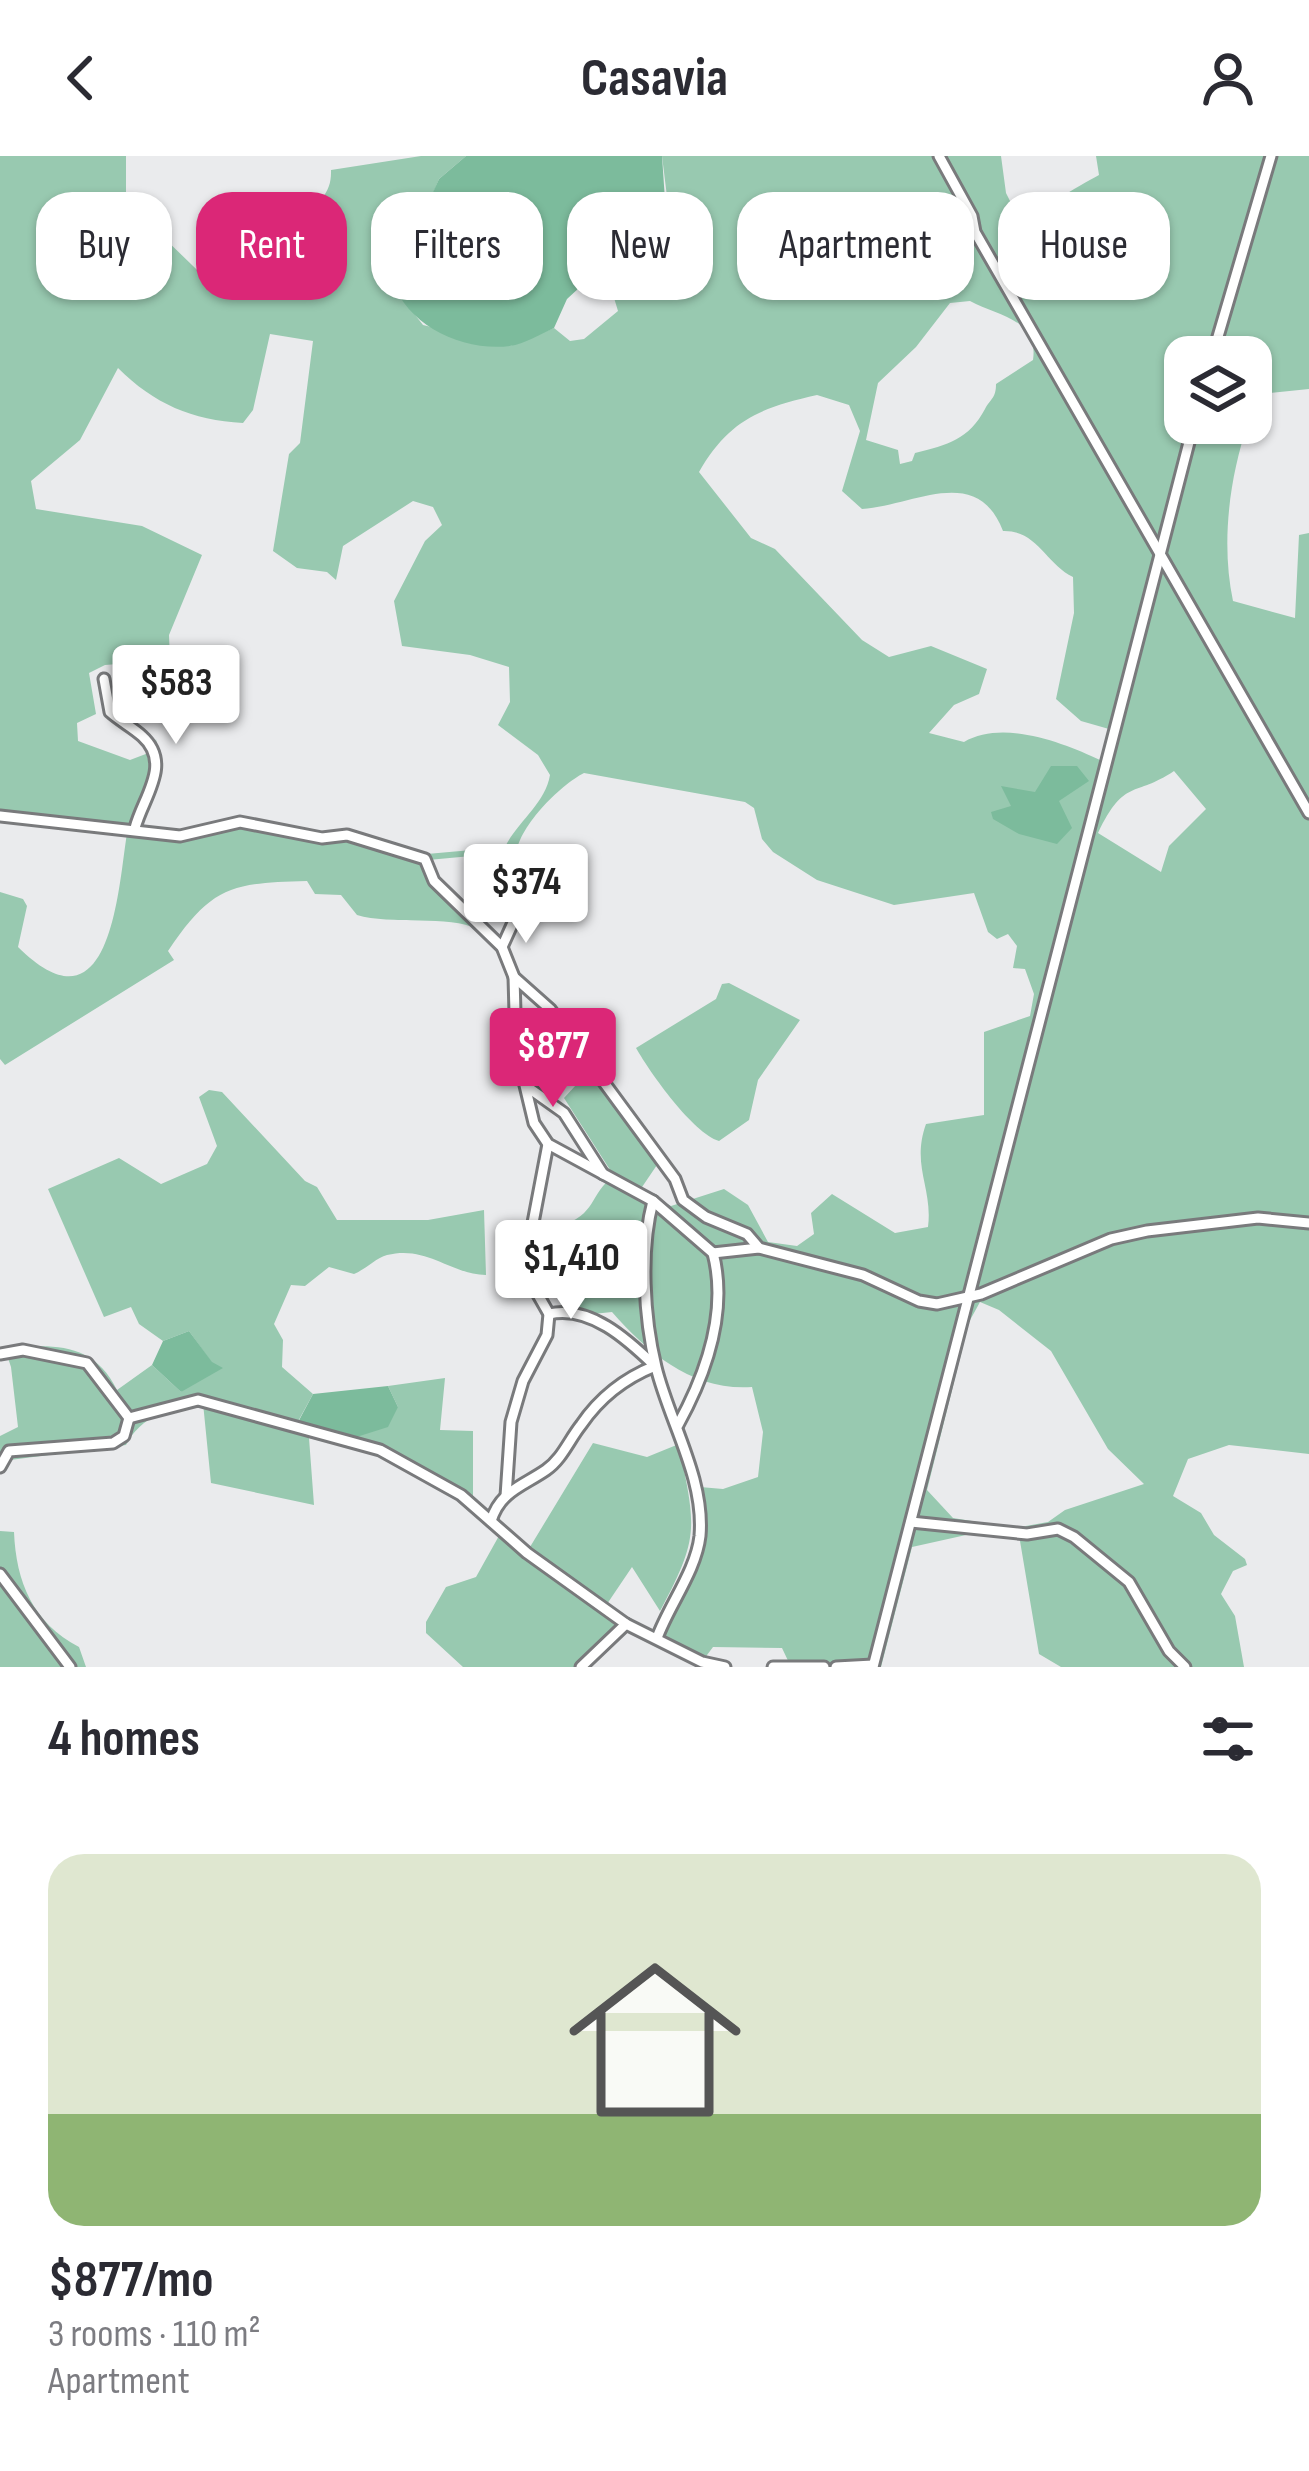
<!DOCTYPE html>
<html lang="en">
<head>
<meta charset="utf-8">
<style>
	:root { --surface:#fff; --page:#f7f7f7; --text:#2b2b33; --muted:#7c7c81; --line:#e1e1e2; --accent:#db2777 }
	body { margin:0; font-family:"Sofia Sans Condensed",sans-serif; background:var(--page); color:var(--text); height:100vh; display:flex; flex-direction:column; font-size:45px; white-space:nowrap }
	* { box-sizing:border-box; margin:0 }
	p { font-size:39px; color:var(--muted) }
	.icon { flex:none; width:66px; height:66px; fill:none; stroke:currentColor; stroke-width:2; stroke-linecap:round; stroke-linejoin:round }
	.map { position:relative; height:1511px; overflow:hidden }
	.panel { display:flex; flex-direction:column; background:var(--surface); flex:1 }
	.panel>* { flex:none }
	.top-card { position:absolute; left:36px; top:36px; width:1239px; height:108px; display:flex; gap:24px }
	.buttons { position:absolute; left:1164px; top:180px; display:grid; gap:24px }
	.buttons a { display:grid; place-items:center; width:108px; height:108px; border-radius:24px; background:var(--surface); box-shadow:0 3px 9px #0004; font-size:60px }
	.price { position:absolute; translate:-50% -102px; padding:0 27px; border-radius:12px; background:#fff; color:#222; font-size:39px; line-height:78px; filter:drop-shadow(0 3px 6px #0008) }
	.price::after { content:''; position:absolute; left:50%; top:72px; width:36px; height:27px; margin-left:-18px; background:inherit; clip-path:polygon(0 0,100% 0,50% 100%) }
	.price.on { background:var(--accent); color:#fff }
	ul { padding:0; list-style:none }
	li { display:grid; align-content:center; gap:24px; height:636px; padding:0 48px }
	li+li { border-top:3px solid var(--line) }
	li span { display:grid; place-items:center; height:372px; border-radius:36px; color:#555 }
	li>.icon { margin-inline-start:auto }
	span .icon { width:216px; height:216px; fill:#fffc; stroke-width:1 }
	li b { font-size:51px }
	h2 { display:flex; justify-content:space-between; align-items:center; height:144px; padding:0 48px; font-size:51px }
	.pill { padding:0 42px; border-radius:36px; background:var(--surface); box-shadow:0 3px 9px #0004; font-size:42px; line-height:108px }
	.pill.on { background:var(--accent); color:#fff }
	header { display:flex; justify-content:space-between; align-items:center; height:156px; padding:0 48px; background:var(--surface); font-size:54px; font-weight:700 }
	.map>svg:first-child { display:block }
	.green { fill:#98c9b0; fill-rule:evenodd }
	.forest { fill:#7cbb9c }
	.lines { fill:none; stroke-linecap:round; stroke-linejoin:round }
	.minor-casing { stroke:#797a7c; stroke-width:15 }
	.minor { stroke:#fff; stroke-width:9 }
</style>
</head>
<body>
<header><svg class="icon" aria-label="back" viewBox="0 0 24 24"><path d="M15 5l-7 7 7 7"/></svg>Casavia<svg class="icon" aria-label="person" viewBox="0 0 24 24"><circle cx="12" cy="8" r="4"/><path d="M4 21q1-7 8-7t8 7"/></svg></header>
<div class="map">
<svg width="1309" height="1511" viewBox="0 0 1309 1511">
	<rect width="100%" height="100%" fill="#eaebed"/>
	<g class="green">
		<path d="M0,0H126V45L226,142L265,123C263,49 333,67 331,14L421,0H466L439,23L394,132L423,169L510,190L554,172L570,185L584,183L618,155L611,132L669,118L671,73L662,0H1001L1006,37L1017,59C1041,55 1076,31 1099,19L1096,0H1309V233L1251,239V201H1185V267H1248C1229,323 1221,388 1233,445L1295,462L1299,379L1309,377V1298L1229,1289L1188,1303L1173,1340L1201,1357L1214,1379L1245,1403L1247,1409L1233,1415L1221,1438L1235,1460L1244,1511H1061L1039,1498L1019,1379L984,1375L912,1391L881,1511H791L782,1492L713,1491L704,1503L664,1479L699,1399L700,1331L723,1333L758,1321L763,1276L752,1231C693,1235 649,1198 612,1156L593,1158L576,1149L561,1110L586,1119L590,1107L584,1096L572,1091L557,1102L560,1070C597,1059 589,1038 614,1020L564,942L588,916L659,1006L640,1034L671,1050L724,1033L748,1049L768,1086L797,1090L814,1078L811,1057L832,1038L895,1077L928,1071C933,1032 911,1010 926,968L984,959V876L1030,860L1034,838L1025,813L1013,812L1017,790L1008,778L997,783L988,776L974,737L894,749L817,724L773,696L762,683L754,652L745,646L584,617C560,629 516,673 516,701L507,703L504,697L428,704L431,716L481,769L477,773C450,759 390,769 357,759L341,739L315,738L307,725C231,727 212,730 168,795L174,804L5,909L0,903V736L23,743L27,750L18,791C111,883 118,734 127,677L0,662ZM970,145C998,160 1039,163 1033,204L996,228C996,242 991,242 985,253C969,283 948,289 915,297L912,305L900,308L898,294L866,284L878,227L916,191L950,147ZM270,178L313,185L300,287L289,298L273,395L297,412L327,416L336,424L343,390L413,345L433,351L442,369L425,385L394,445L402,490L470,499L509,511L510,546L498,569L538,599L550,619C545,648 518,665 505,691L427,698L239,664L181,678L144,674L140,666L162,619L156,583L151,596L130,604L78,585L77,567L96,558L89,517L105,509L170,504L169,479L202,399L142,370L36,353L31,325L80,284L118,212C154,248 192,264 243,267L253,254ZM817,239L849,249L860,275L842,335L862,353C913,350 977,307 1003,375C1037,374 1046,408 1073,421L1074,457L1056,543L1081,565L1109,573L1100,604C1064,587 1003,563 964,586L929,577L954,549L979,538L987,513L931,490L889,501L862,484L775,393L751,382L699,316C729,264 760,252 817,239ZM1174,615L1206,653L1169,690L1161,716L1098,677C1125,621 1134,642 1174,615ZM980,1146L999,1154L1051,1195L1108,1293L1144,1328L1065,1354L1048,1366L1015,1372L953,1362L927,1334L969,1166Z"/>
		<path d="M729,827L800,864L758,924L749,964L719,985C693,977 651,918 636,892L716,843L722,828Z"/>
		<path d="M209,934L222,936L305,1025L317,1031L337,1064H428L484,1054L486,1119C450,1118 427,1089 387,1099C376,1102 366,1113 354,1118L329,1111L305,1130L291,1129L274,1168L283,1184L282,1211L313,1238L296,1269L398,1251L388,1230L445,1222L440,1274L473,1275V1351L382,1300L309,1282L314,1349L211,1327L203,1247C172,1249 140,1261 126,1289L10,1304L0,1299V1280L18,1271L11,1211L8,1202L0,1205V1193C49,1188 93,1184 117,1234L152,1209L181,1236L212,1207L189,1175L163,1185L139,1168L131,1151L104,1161L48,1033L119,1002L161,1028L207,1008L217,990L199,941Z"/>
		<path d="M593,1287L647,1301L679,1288C695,1371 701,1379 660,1455L632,1411L607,1448L530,1391Z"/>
		<path d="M0,1375L14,1376C16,1426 33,1467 79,1491L86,1511H0Z"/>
		<path d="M500,1378L539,1414L628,1472L588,1511H463L426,1477V1466L446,1431L476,1421Z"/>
	</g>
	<g class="forest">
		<path d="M466,0H662L670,118L611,132L604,109L567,143L554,172C541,178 524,188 510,190C464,196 407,170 393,125L439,23Z"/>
		<path d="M1051,610H1077L1089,625L1059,645L1072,672L1057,688L1019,678L993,663L991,656L1011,650L1001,630L1035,636Z"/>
		<path d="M189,1175L212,1206L223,1212L181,1236L152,1209L163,1185Z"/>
		<path d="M388,1230L398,1251L388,1271L347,1284L296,1270L313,1238Z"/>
	</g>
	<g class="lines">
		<defs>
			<g id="minor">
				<path d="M939,0L972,60L975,76L1309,657"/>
				<path d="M1212,201L1271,0"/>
				<path d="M104,523L110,556C120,565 132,571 142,580C173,608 143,641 135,672"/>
				<path d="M0,660L180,680L240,666L322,682L347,679L425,703L434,725L502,791L514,821L550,853L675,1023L683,1044L706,1061L747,1078L759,1092L863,1119L919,1145L937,1148L981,1138L1111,1083L1147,1075L1258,1062L1309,1067"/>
				<path d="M502,791L521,749L516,713"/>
				<path d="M514,821L516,892L534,967L548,988L653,1045L713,1097L759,1092"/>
				<path d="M526,930L564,957L603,1018"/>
				<path d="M653,1045C640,1094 644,1162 656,1211C669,1265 705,1322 700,1380C696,1415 669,1449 657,1482"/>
				<path d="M0,1198L23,1194L87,1207L129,1262L198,1244L380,1294L461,1339L527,1397L626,1468L702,1506L725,1511"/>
				<path d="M678,1269C706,1218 728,1155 713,1097"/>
				<path d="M0,1311L9,1295L113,1287L124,1280L129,1262"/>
				<path d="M506,1340L511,1266L523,1225L547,1179L549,1158L524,1114L548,988"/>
				<path d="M491,1365C500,1335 523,1330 546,1314C562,1303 569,1284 581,1269C600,1241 625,1222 655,1210C627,1183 590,1149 549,1158"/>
				<path d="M911,1366L1027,1378L1058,1373L1074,1381L1129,1426L1169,1495L1185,1511"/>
				<path d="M0,1418L70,1511"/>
				<path d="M581,1511L626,1468"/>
				<path d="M773,1511H824"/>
				<path d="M836,1511L873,1509"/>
				<path d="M873,1511L1194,267"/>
			</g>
		</defs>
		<use href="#minor" class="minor-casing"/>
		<use href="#minor" class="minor"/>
	</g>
</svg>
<div class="buttons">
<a><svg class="icon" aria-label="layers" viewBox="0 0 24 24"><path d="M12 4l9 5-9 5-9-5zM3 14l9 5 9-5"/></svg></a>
</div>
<b class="price" style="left:176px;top:591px">$583</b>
<b class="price" style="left:526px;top:790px">$374</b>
<b class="price on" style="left:553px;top:954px">$877</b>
<b class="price" style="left:571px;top:1166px">$1,410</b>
<div class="top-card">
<a class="pill">Buy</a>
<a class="pill on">Rent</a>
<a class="pill">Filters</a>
<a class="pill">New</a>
<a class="pill">Apartment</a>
<a class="pill">House</a>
</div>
</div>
<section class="panel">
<h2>4 homes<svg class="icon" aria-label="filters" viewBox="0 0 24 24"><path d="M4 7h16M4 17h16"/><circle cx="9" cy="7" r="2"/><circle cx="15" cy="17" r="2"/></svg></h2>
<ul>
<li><span style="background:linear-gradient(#dfe7d0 70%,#8fb573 0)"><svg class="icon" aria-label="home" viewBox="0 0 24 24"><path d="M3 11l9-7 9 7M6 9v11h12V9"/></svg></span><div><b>$877/mo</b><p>3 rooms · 110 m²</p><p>Apartment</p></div></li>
</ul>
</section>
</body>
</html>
